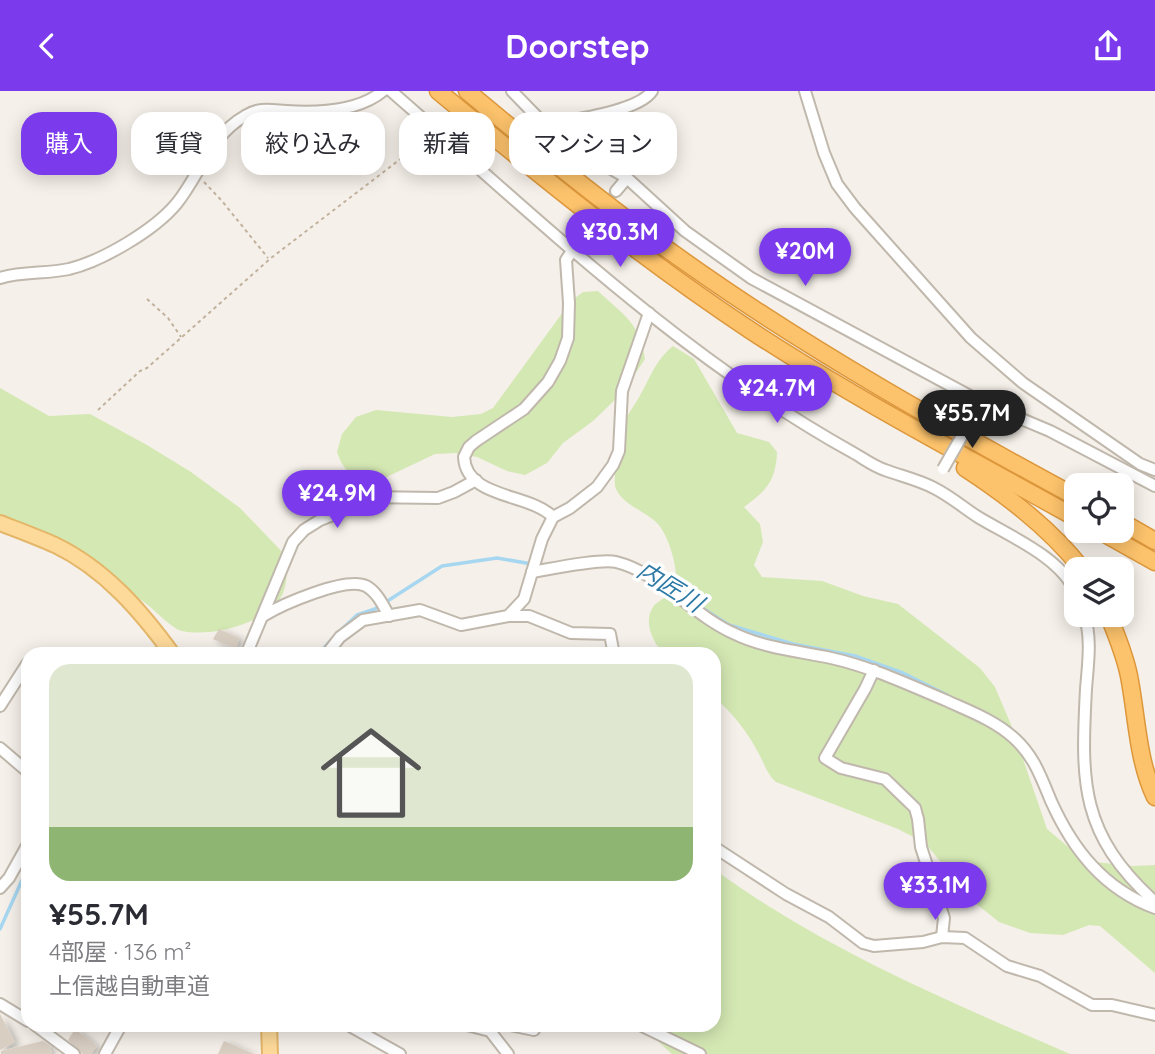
<!DOCTYPE html>
<html lang="ja">
<head>
<meta charset="utf-8">
<style>
	:root { --surface:#fff; --page:#f7f7f7; --text:#2b2b33; --muted:#7c7c81; --line:#e1e1e2; --accent:#7c3aed }
	body { margin:0; font-family:Quicksand,"Noto Sans JP",sans-serif; background:var(--page); color:var(--text); height:100vh; display:flex; flex-direction:column; font-size:26px; white-space:nowrap }
	* { box-sizing:border-box; margin:0 }
	p { font-size:23px; color:var(--muted) }
	.icon { flex:none; width:38px; height:38px; fill:none; stroke:currentColor; stroke-width:2; stroke-linecap:round; stroke-linejoin:round }
	.map { position:relative; flex:1; overflow:hidden }
	.details { position:absolute; left:21px; top:556px; width:700px; height:385px; display:flex; flex-direction:column; background:var(--surface); border-radius:21px; box-shadow:0 4px 18px #0003 }
	.details>* { flex:none }
	.banner { position:absolute; left:21px; top:21px; width:700px; height:63px; display:flex; gap:14px }
	.controls { position:absolute; left:1064px; top:382px; display:grid; gap:14px }
	.controls a { display:grid; place-items:center; width:70px; height:70px; border-radius:14px; background:var(--surface); box-shadow:0 4px 18px #0003; font-size:35px }
	.price { position:absolute; translate:-50% -60px; padding:0 16px; border-radius:24px; background:var(--accent); color:#fff; font-size:23px; line-height:46px; filter:drop-shadow(0 2px 4px #0008) }
	.price::after { content:''; position:absolute; left:50%; top:42px; width:21px; height:16px; margin-left:-10px; background:inherit; clip-path:polygon(0 0,100% 0,50% 100%) }
	.price.selected { background:#222; color:#fff }
	ul { padding:0; list-style:none }
	li { display:grid; align-content:center; gap:14px; height:371px; padding:0 28px }
	li+li { border-top:2px solid var(--line) }
	li span { display:grid; place-items:center; height:217px; border-radius:21px; color:#555 }
	li>.icon { margin-inline-start:auto }
	span .icon { width:126px; height:126px; fill:#fffc; stroke-width:1 }
	li b { font-size:30px }
	.chip { padding:0 24px; border-radius:21px; background:var(--surface); box-shadow:0 4px 18px #0003; font-size:24px; line-height:63px }
	.chip.selected { background:var(--accent); color:#fff }
	header { display:flex; justify-content:space-between; align-items:center; height:91px; padding:0 28px; background:var(--accent); color:#fff; font-size:32px; font-weight:700 }
	.map>svg:first-child { display:block }
	.green { fill:#d4e8b3 }
	.lines { fill:none; stroke-linecap:round; stroke-linejoin:round }
	.stream { stroke:#a7d7f0; stroke-width:3.5 }
	.building { fill:#d9cec2; filter:url(#shadow) }
	.minor-tunnel { stroke:#d2cdc6; stroke-width:10; stroke-dasharray:10 5; stroke-linecap:butt }
	.minor-casing { stroke:#c0b8ac; stroke-width:14 }
	.major-casing { stroke:#e4b669; stroke-width:18 }
	.highway-casing { stroke:#dd973b; stroke-width:19 }
	.path { stroke:#c2b29d; stroke-width:2; stroke-dasharray:3.5 3.5; stroke-linecap:butt }
	.minor { stroke:#fff; stroke-width:10 }
	.major { stroke:#fdda9a; stroke-width:14 }
	.highway { stroke:#fdc36c; stroke-width:16 }
	.minor-bridge-casing { stroke:#c0b8ac; stroke-width:14; stroke-linecap:butt }
	.minor-bridge { stroke:#fff; stroke-width:10 }
	.labels { text-anchor:middle; stroke-width:7; stroke-linejoin:round; paint-order:stroke }
	.water-label { font-size:24px; font-style:italic; fill:#2d7aa5; stroke:#fff }
</style>
</head>
<body>
<header><svg class="icon" aria-label="back" viewBox="0 0 24 24"><path d="M15 5l-7 7 7 7"/></svg>Doorstep<svg class="icon" aria-label="share" viewBox="0 0 24 24"><path d="M12 15V3M7 8l5-5 5 5M5 13v7h14v-7"/></svg></header>
<div class="map">
<svg width="1155" height="963" viewBox="0 0 1155 963">
	<defs>
		<filter id="shadow"><feDropShadow dx="4.5" dy="2.5" stdDeviation="3.5" flood-color="#0004"/></filter>
	</defs>
	<rect width="100%" height="100%" fill="#f5f0e9"/>
	<g class="green">
		<path d="M598,200C624,225 639,230 645,268L623,301L593,330L563,352L547,372L525,384L507,380L477,366L456,362L435,363L376,391L361,394L352,388L341,371L337,361L342,343L356,326L376,319L452,326L481,323L493,317L571,210L583,201Z"/>
		<path d="M673,255L694,268L737,342L769,351L777,361C776,390 766,400 744,416L760,433L763,451L754,474L762,486L822,490L863,505L898,513L980,577L995,596L1012,636L1047,738L1085,770L1133,775L1155,774V882L1100,835L1089,834L1063,844L1030,842L999,831L974,811L925,752L898,738L776,691C767,683 765,674 759,663C748,642 733,622 714,606V564L664,563C653,551 643,532 653,516C655,512 671,503 676,499C679,481 670,447 658,433C646,420 624,415 616,398C614,394 615,387 615,382C611,346 620,337 638,308C650,288 655,269 673,255Z"/>
		<path d="M0,297L49,325L90,323L147,354L191,381L240,417L287,466C287,482 288,499 277,512C259,534 209,546 182,540C172,538 154,518 144,511C97,480 49,453 0,427Z"/>
		<path d="M714,778C821,857 948,910 1070,963H672L641,935L714,934Z"/>
	</g>
	<g class="lines">
		<g class="stream">
			<path d="M696,513L729,534L793,553L855,565L903,582L947,604"/>
			<path d="M340,540L357,524L375,518L442,475L497,467L532,473"/>
			<path d="M318,564L332,548"/>
			<path d="M0,838L28,776"/>
		</g>
	</g>
	<g class="building">
		<path d="M219,538L239,547L236,558L213,548Z"/>
		<path d="M0,923L15,951L0,959Z"/>
		<path d="M75,938L97,955L91,963H83L68,949Z"/>
		<path d="M43,950L50,955L52,963H1V960Z"/>
		<path d="M224,950L254,963H218Z"/>
	</g>
	<g class="lines">
		<path class="minor-tunnel" d="M582,145L616,100"/>
		<defs>
			<g id="minor">
				<path d="M391,0C538,128 681,266 852,361C863,367 873,375 885,379C901,385 919,389 934,397C950,405 964,417 978,426C1009,445 1063,467 1076,503"/>
				<path d="M512,0L545,34L585,63L627,87L685,140L751,187L981,311L1050,340L1155,395"/>
				<path d="M805,0L824,62L837,93L855,117L971,247L1023,292L1140,373L1155,379"/>
				<path d="M545,34C570,29 638,21 652,0"/>
				<path d="M616,100L627,87"/>
				<path d="M0,187C22,180 46,183 69,178C102,170 155,139 177,112C200,83 211,44 245,25C259,16 271,19 286,20C317,22 358,21 383,0"/>
				<path d="M553,426C530,402 466,408 464,366L469,356L476,350L524,318L548,291L560,270L568,247L569,212L566,169L582,145"/>
				<path d="M532,481C550,478 602,467 616,471C658,481 693,524 733,542C763,557 798,560 831,567C871,576 907,593 945,609C969,620 994,629 1014,647C1034,665 1041,686 1051,710C1073,759 1104,798 1155,817"/>
				<path d="M1084,523C1092,546 1088,573 1086,598C1081,692 1080,743 1155,811"/>
				<path d="M263,525C281,514 346,485 366,495C377,501 383,514 389,525"/>
				<path d="M508,525H529L571,542L610,543L614,564"/>
				<path d="M246,564L293,451L304,439L320,429L340,421L362,406L438,407L454,401L476,389"/>
				<path d="M326,564L340,546L363,529L420,519L461,534L508,525L524,508L542,448L553,426L570,417L597,396L613,374L619,360L622,300L649,222"/>
				<path d="M874,579L865,598L825,667L841,677L885,688L915,717L918,728L921,756L944,827L942,846"/>
				<path d="M0,615L27,573"/>
				<path d="M0,657L28,681"/>
				<path d="M714,756L786,803L829,826L863,852L874,855L923,851L942,846L965,847L1007,875L1040,885L1092,914H1112L1155,924"/>
				<path d="M0,797L9,787L28,753"/>
				<path d="M0,913L28,930"/>
				<path d="M35,934L74,963"/>
				<path d="M348,934L400,963"/>
				<path d="M467,934L490,940L508,963"/>
				<path d="M510,934L534,939"/>
				<path d="M640,934L700,963"/>
				<path d="M105,963L121,934"/>
			</g>
			<g id="major">
				<path d="M0,432C18,439 37,446 55,454C105,478 141,520 173,564"/>
				<path d="M269,934L270,963"/>
			</g>
			<g id="highway">
				<path d="M438,0C539,84 640,166 750,239C855,308 967,366 1076,427"/>
				<path d="M467,0C542,63 617,124 698,180C818,264 947,336 1076,406"/>
				<path d="M965,377C1008,405 1050,437 1082,478"/>
				<path d="M1122,431L1155,450"/>
				<path d="M1098,439L1155,471"/>
				<path d="M1108,523C1116,543 1125,564 1129,585C1137,625 1137,668 1155,706"/>
			</g>
		</defs>
		<use href="#minor" class="minor-casing"/>
		<use href="#major" class="major-casing"/>
		<use href="#highway" class="highway-casing"/>
		<g class="path">
			<path d="M204,91L222,110L268,167"/>
			<path d="M147,208L168,227L181,246"/>
			<path d="M98,319L140,280L147,277L271,167L428,47"/>
		</g>
		<use href="#minor" class="minor"/>
		<use href="#major" class="major"/>
		<use href="#highway" class="highway"/>
		<defs>
			<path id="minor-bridge" d="M943,378L974,324"/>
		</defs>
		<use href="#minor-bridge" class="minor-bridge-casing"/>
		<use href="#minor-bridge" class="minor-bridge"/>
	</g>
	<g class="labels">
		<g class="water-label">
			<text transform="translate(670 496) rotate(32)" y="8">内匠川</text>
		</g>
	</g>
</svg>
<div class="controls">
<a><svg class="icon" aria-label="locate" viewBox="0 0 24 24"><circle cx="12" cy="12" r="6"/><path d="M12 2v4M12 18v4M2 12h4M18 12h4"/></svg></a>
<a><svg class="icon" aria-label="layers" viewBox="0 0 24 24"><path d="M12 4l9 5-9 5-9-5zM3 14l9 5 9-5"/></svg></a>
</div>
<b class="price" style="left:620px;top:178px">¥30.3M</b>
<b class="price" style="left:805px;top:197px">¥20M</b>
<b class="price" style="left:777px;top:334px">¥24.7M</b>
<b class="price selected" style="left:972px;top:359px">¥55.7M</b>
<b class="price" style="left:337px;top:439px">¥24.9M</b>
<b class="price" style="left:935px;top:831px">¥33.1M</b>
<div class="banner">
<a class="chip selected">購入</a>
<a class="chip">賃貸</a>
<a class="chip">絞り込み</a>
<a class="chip">新着</a>
<a class="chip">マンション</a>
</div>
<section class="details">
<ul>
<li><span style="background:linear-gradient(#dfe7d0 75%,#8fb573 0)"><svg class="icon" aria-label="home" viewBox="0 0 24 24"><path d="M3 11l9-7 9 7M6 9v11h12V9"/></svg></span><div><b>¥55.7M</b><p>4部屋 · 136 m²</p><p>上信越自動車道</p></div></li>
</ul>
</section>
</div>
</body>
</html>
